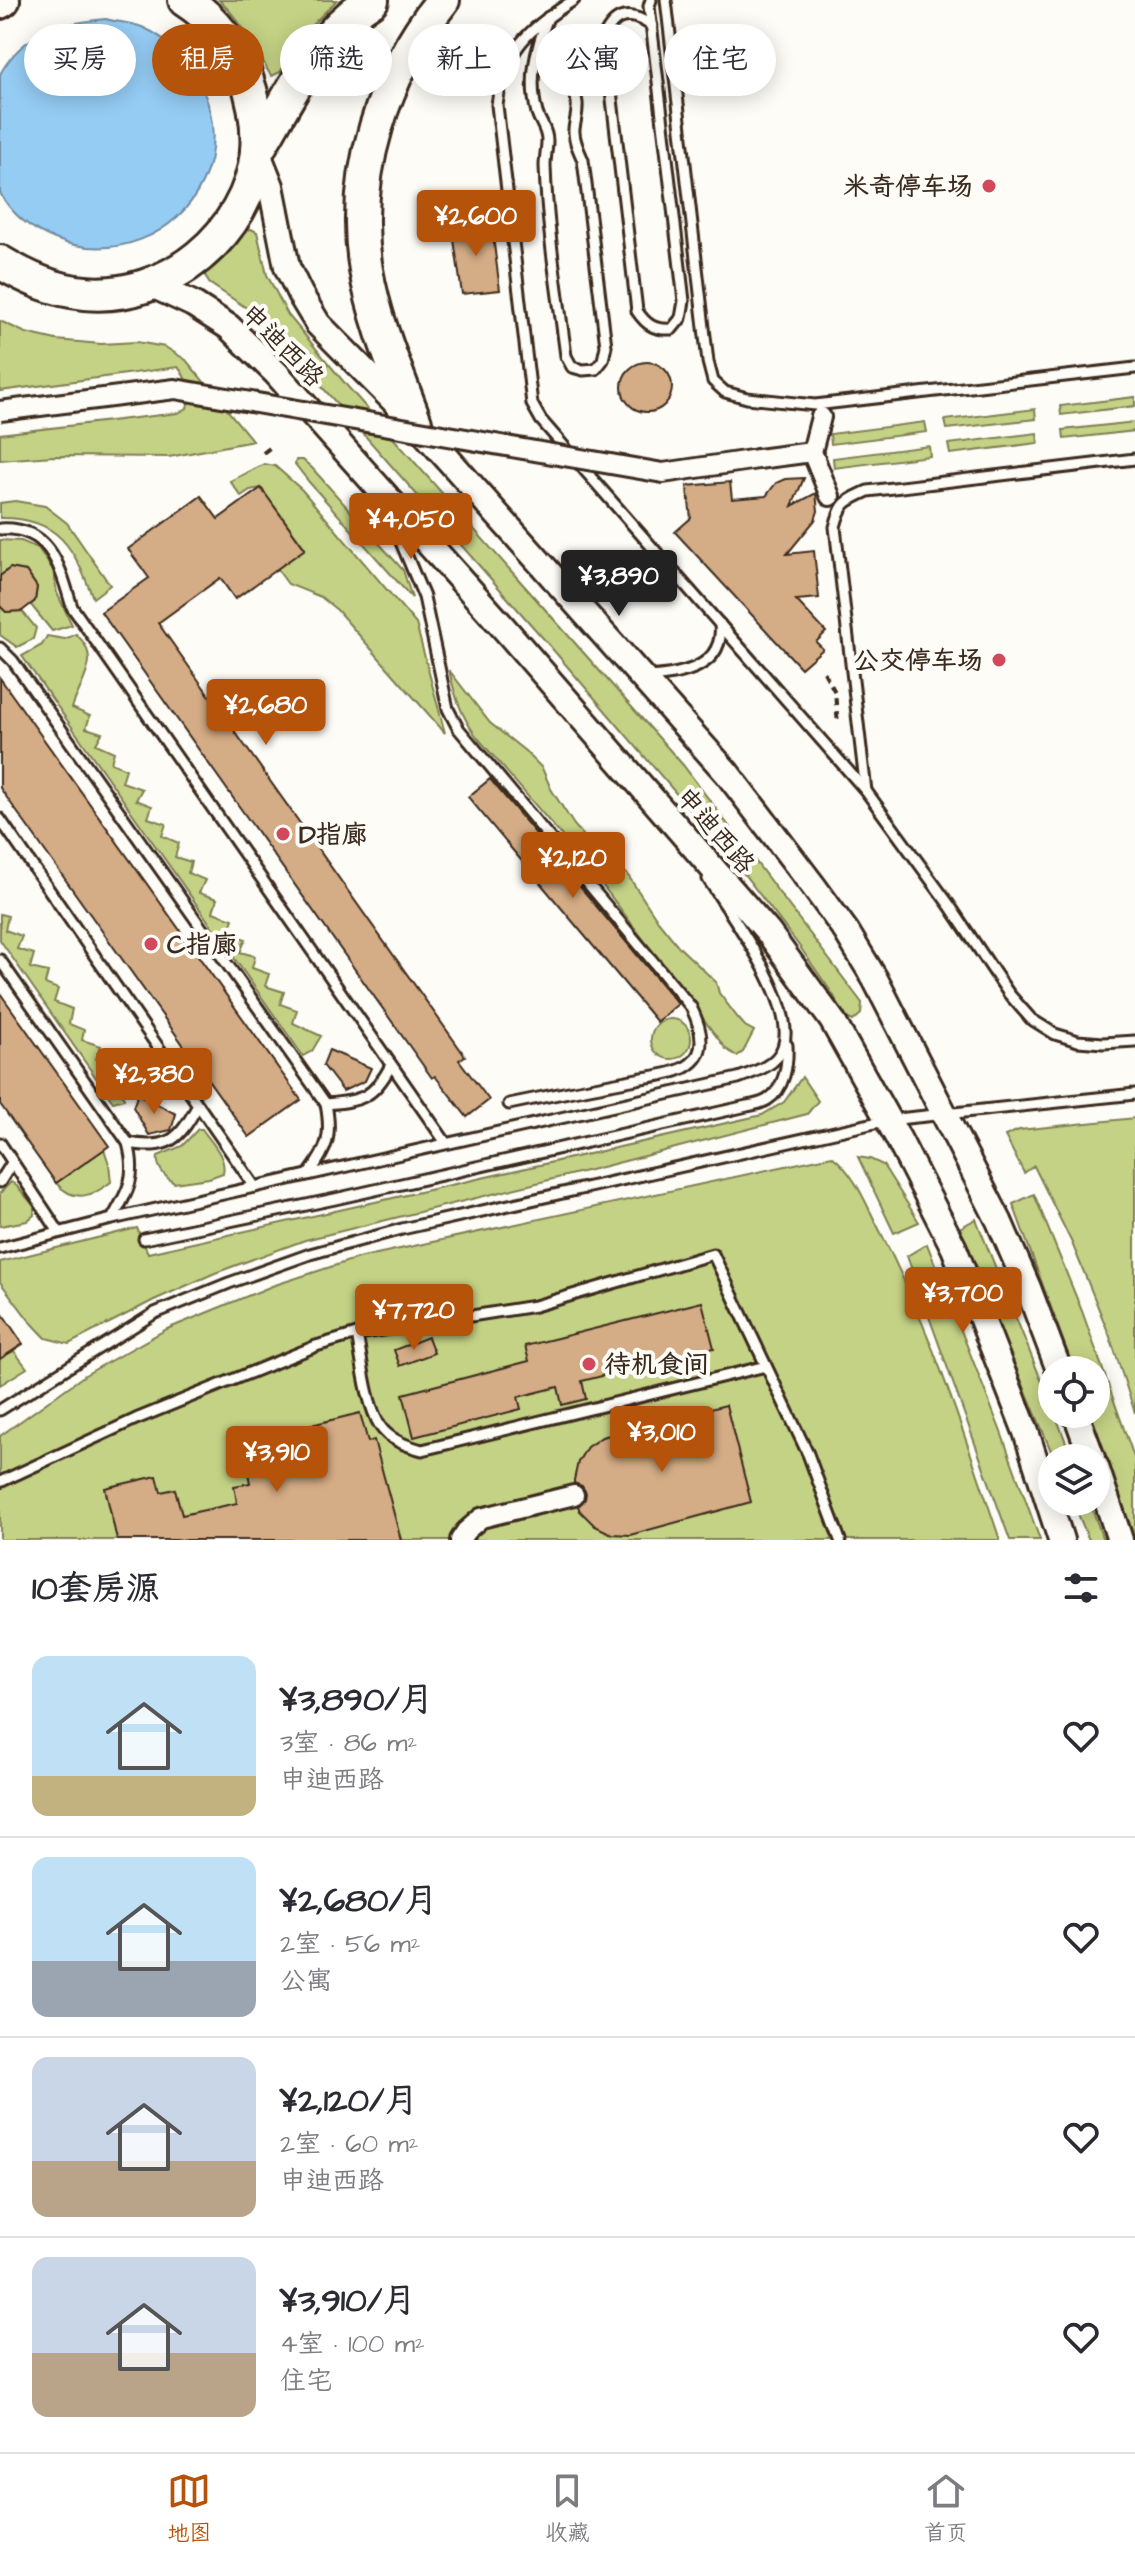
<!DOCTYPE html>
<html lang="zh">
<head>
<meta charset="utf-8">
<style>
	:root { --surface:#fff; --page:#f7f7f7; --text:#2b2b33; --muted:#7c7c81; --line:#e1e1e2; --accent:#b45309 }
	body { margin:0; font-family:"Architects Daughter","LXGW WenKai TC",sans-serif; background:var(--page); color:var(--text); height:100vh; display:flex; flex-direction:column; font-size:30px; white-space:nowrap }
	* { box-sizing:border-box; margin:0 }
	p { font-size:26px; color:var(--muted) }
	.icon { flex:none; width:44px; height:44px; fill:none; stroke:currentColor; stroke-width:2; stroke-linecap:round; stroke-linejoin:round }
	.map { position:relative; height:1540px; overflow:hidden }
	.details { display:flex; flex-direction:column; background:var(--surface); flex:1 }
	.details>* { flex:none }
	.hud { position:absolute; left:24px; top:24px; width:1088px; height:72px; display:flex; gap:16px }
	.controls { position:absolute; left:1038px; top:1356px; display:grid; gap:16px }
	.controls a { display:grid; place-items:center; width:72px; height:72px; border-radius:50%; background:var(--surface); box-shadow:0 4px 20px #0003; font-size:40px }
	.price { position:absolute; translate:-50% -68px; padding:0 18px; border-radius:8px; background:var(--accent); color:#fff; font-size:26px; line-height:52px; filter:drop-shadow(0 2px 4px #0008) }
	.price::after { content:''; position:absolute; left:50%; top:48px; width:24px; height:18px; margin-left:-12px; background:inherit; clip-path:polygon(0 0,100% 0,50% 100%) }
	.price.selected { background:#222; color:#fff }
	ul { padding:0; list-style:none }
	li { display:flex; align-items:center; gap:24px; height:200px; padding:0 32px }
	li+li { border-top:2px solid var(--line) }
	li span { display:grid; place-items:center; flex:none; width:224px; height:160px; border-radius:16px; color:#555 }
	li>.icon { margin-inline-start:auto }
	span .icon { width:96px; height:96px; fill:#fffc; stroke-width:1 }
	li b { font-size:34px }
	h2 { display:flex; justify-content:space-between; align-items:center; height:96px; padding:0 32px; font-size:34px }
	.chip { padding:0 28px; border-radius:36px; background:var(--surface); box-shadow:0 4px 20px #0003; font-size:28px; line-height:72px }
	.chip.selected { background:var(--accent); color:#fff }
	.menu { display:flex; justify-content:space-around; align-items:center; height:112px; border-top:2px solid var(--line); background:var(--surface); font-size:22px; color:var(--muted) }
	.menu a { display:grid; justify-items:center; gap:4px }
	.menu .selected { color:var(--accent) }
	.map>svg:first-child { display:block }
	.green { fill:#c4d285; stroke:#807e52; stroke-width:2 }
	.water { fill:#95ccf4; stroke:#718b9e; stroke-width:2 }
	.building { fill:#d4ac85; stroke:#3b2a1e; stroke-width:2 }
	.lines { fill:none; stroke-linecap:round; stroke-linejoin:round }
	.lane-casing { stroke:#3b2a1e; stroke-width:15 }
	.street-casing { stroke:#3b2a1e; stroke-width:24 }
	.secondary-casing { stroke:#3b2a1e; stroke-width:30 }
	.highway-casing { stroke:#3b2a1e; stroke-width:38 }
	.path { stroke:#3b2a1e; stroke-width:4; stroke-dasharray:8 6; stroke-linecap:butt }
	.lane { stroke:#fdfcf7; stroke-width:9 }
	.street { stroke:#fdfcf7; stroke-width:18 }
	.secondary { stroke:#fdfcf7; stroke-width:24 }
	.highway { stroke:#fdfcf7; stroke-width:32 }
	.street-bridge-casing { stroke:#3b2a1e; stroke-width:24; stroke-linecap:butt }
	.street-bridge { stroke:#fdfcf7; stroke-width:18 }
	.poi-dot { fill:#d1495b; stroke:#fdfcf7; stroke-width:3 }
	.labels { text-anchor:middle; stroke-width:8; stroke-linejoin:round; paint-order:stroke }
	.poi-label { font-size:26px; font-weight:bold; fill:#3b2a1e; stroke:#fdfcf7; text-anchor:start }
	.street-label { font-size:26px; fill:#3b2a1e; stroke:#fdfcf7 }
</style>
</head>
<body>
<div class="map">
<svg width="1135" height="1540" viewBox="0 0 1135 1540">
	<rect width="100%" height="100%" fill="#fdfcf7"/>
	<filter id="ink" filterUnits="userSpaceOnUse"><feTurbulence type="fractalNoise" baseFrequency=".0125" numOctaves="2"/><feDisplacementMap in="SourceGraphic" scale="16" xChannelSelector="R" yChannelSelector="G"/><feConvolveMatrix kernelMatrix="1 2 1 2 8 2 1 2 1" color-interpolation-filters="sRGB"/></filter>
	<g filter="url(#ink)">
		<g class="green">
			<path d="M219,0H337L310,27L280,72L272,76C265,69 264,61 259,53C248,34 235,15 219,0Z"/>
			<path d="M251,229L257,232L267,275L288,315L348,387L683,765L862,1003L861,1014L853,1021L844,1017L834,996L800,947L734,861L549,645L287,347L254,313L209,283L204,273L223,258L244,231Z"/>
			<path d="M0,321L26,333L56,340L101,344L137,342L165,347L186,360L253,441L169,457L53,456L0,460V434L178,413L187,408C191,394 188,379 178,367L0,391Z"/>
			<path d="M1135,397V406L1061,415L1060,406Z"/>
			<path d="M1035,409L1036,419L947,429L945,420Z"/>
			<path d="M925,422L927,432L831,444L830,434Z"/>
			<path d="M1135,422V431L1064,439L1063,430Z"/>
			<path d="M1037,433L1038,443L950,454L948,444Z"/>
			<path d="M929,446L930,456L834,468L833,458Z"/>
			<path d="M296,460H303L312,468L403,570L412,598L309,482L295,464Z"/>
			<path d="M264,464L275,466L302,490L416,624L445,733L337,610L321,597L288,584L277,569L305,548L261,488L250,490L241,496L230,481Z"/>
			<path d="M15,501L45,506L67,523L110,585L93,598C74,548 59,517 0,518V503Z"/>
			<path d="M0,540L21,541L38,548L53,570L57,593L72,625L52,631L31,605L35,601L37,587L26,571L10,568L0,576Z"/>
			<path d="M0,606L6,612L22,611L36,628L33,639L17,647L0,635Z"/>
			<path d="M76,634C103,659 81,680 72,708L90,716L86,728L102,733L96,744L114,752L111,763L126,769L122,782L142,789L136,800L152,806L148,818L166,824L162,836L179,843L175,857L191,862L188,873L205,880L199,893L217,899L213,912L233,919L228,933L246,939L240,952L255,956L252,968L269,974L265,986L284,992L280,1004L297,1010L293,1023L321,1036L312,1051L303,1056L22,656L42,645L47,636L65,639Z"/>
			<path d="M449,670L490,723L525,751L542,768L551,789L574,825L597,851L627,874L658,921L679,947L716,982L719,993L738,1018L745,1026L754,1031L743,1052L737,1056L726,1049L591,870L477,737C461,716 455,696 449,670Z"/>
			<path d="M0,914L8,916L5,930L22,936L17,949L34,954L30,968L48,972L45,984L58,989L54,1002L72,1009L69,1024L84,1030L82,1040L101,1046L96,1059L130,1073L122,1092L124,1099L113,1102L0,940Z"/>
			<circle cx="671" cy="1039" r="20"/>
			<path d="M802,1077L818,1101L807,1114L598,1168L305,1240L215,1273L154,1300L69,1344L46,1338L29,1320L0,1282V1262L137,1228L148,1253L762,1115L784,1102Z"/>
			<path d="M1135,1118V1413L1109,1334L1072,1243L1034,1166L1024,1173L1005,1136L1019,1130Z"/>
			<path d="M198,1129H202C211,1142 227,1157 223,1173L209,1178L174,1183C165,1177 156,1167 158,1156L182,1146Z"/>
			<path d="M104,1149L109,1164L111,1182C92,1197 74,1203 56,1183Z"/>
			<path d="M832,1156C855,1174 865,1202 878,1227C930,1327 964,1434 1000,1540H0V1436L85,1375L167,1329L272,1286L358,1258Z"/>
			<path d="M858,1157L870,1159L883,1165L919,1222L894,1233Z"/>
			<path d="M11,1182L16,1185L34,1206V1215L27,1221L0,1226V1193Z"/>
			<path d="M1034,1194L1082,1311L1135,1460V1538L1090,1414H1096V1370H1074L1013,1204Z"/>
			<path d="M976,1219L1052,1407V1414H1055L1072,1458H1054L958,1229Z"/>
			<path d="M927,1244L1001,1432L1040,1540H1010L907,1256Z"/>
			<path d="M0,1346L6,1355L14,1351L27,1368L0,1385Z"/>
			<path d="M1073,1502H1090L1103,1540H1089Z"/>
		</g>
		<path class="water" d="M106,19C117,22 131,23 142,27C198,51 230,124 203,181C178,237 111,262 55,239C32,230 12,215 0,193V74C24,31 61,23 106,19Z"/>
		<g class="building">
			<path d="M491,221L500,290L462,294L452,226Z"/>
			<circle cx="647" cy="387" r="25"/>
			<path d="M804,478L792,506L816,493L818,511L815,520L787,554L814,551L819,598L796,600L826,632L816,642L823,649L801,668L675,532L691,518L687,486L730,482L732,499L766,496L776,483L785,479Z"/>
			<path d="M261,488L305,549L235,599L220,578L158,623L465,1056L459,1060L489,1100L467,1117L435,1076L432,1078L101,612L149,578L128,549L201,496L218,519Z"/>
			<path d="M10,568L26,571L37,587L35,601L22,611L6,612L0,606V576Z"/>
			<path d="M0,678L301,1100L249,1137L0,788Z"/>
			<path d="M490,779L678,1004L657,1022L468,797Z"/>
			<path d="M0,993L109,1146L56,1183L0,1104Z"/>
			<path d="M329,1050L371,1068L365,1081L343,1091L323,1065Z"/>
			<path d="M138,1094L176,1114L171,1130L149,1135L133,1107Z"/>
			<path d="M702,1302L714,1348L582,1381L586,1399L562,1405L558,1387L518,1397L521,1409L414,1437L403,1394L529,1361L525,1346Z"/>
			<path d="M0,1310L23,1344L0,1359Z"/>
			<path d="M428,1337L434,1353L400,1366L394,1350Z"/>
			<path d="M726,1405L751,1502L630,1535L612,1534L595,1526L580,1511L578,1506L585,1499L586,1493L582,1486L574,1483V1480L578,1462L587,1447L602,1437Z"/>
			<path d="M360,1413L368,1442L374,1440L401,1540H117L105,1488L157,1476L161,1492L175,1489L182,1515L237,1503L234,1486L250,1483L242,1442Z"/>
		</g>
		<g class="lines">
			<defs>
				<g id="lane">
					<path d="M574,0C529,28 504,50 497,105L532,404L541,420L609,498L866,791L950,906L1009,994L1031,1019L1055,1034L1078,1041L1103,1043L1135,1041"/>
					<path d="M666,0L708,362L713,381L725,392L747,398L815,405L1135,368"/>
					<path d="M548,17C536,48 528,80 537,113C540,123 547,129 547,141C547,149 545,157 545,166C547,229 558,293 566,356L572,367L583,370L596,369L603,360L606,346L583,160C579,151 573,139 574,129C575,120 578,113 577,103C574,78 560,66 575,41L588,39L601,44L607,57L637,311C647,326 655,330 672,329L681,318L684,301L649,6L651,0"/>
					<path d="M601,44C611,16 627,8 652,26"/>
					<path d="M387,509L424,597L448,709L458,728L691,1007C699,1023 709,1050 690,1064C678,1074 652,1076 637,1079C594,1087 552,1095 509,1104"/>
					<path d="M0,529C51,526 60,567 72,607L446,1143"/>
					<path d="M0,648L13,661L326,1104C332,1136 328,1148 309,1174"/>
					<path d="M647,677C680,675 725,668 720,624"/>
					<path d="M866,791L835,527C841,503 845,501 868,491L1135,459"/>
					<path d="M0,819L255,1187"/>
					<path d="M0,960L128,1143C137,1176 129,1190 112,1219"/>
					<path d="M326,1104C361,1101 374,1098 391,1065"/>
					<path d="M0,1143L59,1232"/>
					<path d="M128,1143C169,1150 179,1140 198,1105"/>
					<path d="M0,1182L12,1163"/>
					<path d="M144,1239L335,1199L747,1106C753,1105 762,1103 767,1100C785,1089 788,1064 787,1045"/>
					<path d="M0,1248L112,1219L738,1078C755,1072 777,1065 783,1047C798,1005 731,915 708,879"/>
					<path d="M357,1334C362,1360 366,1403 380,1426C389,1440 407,1446 422,1450L766,1366"/>
					<path d="M0,1410L155,1313L229,1283L310,1254L402,1229L888,1120L1135,1094"/>
					<path d="M0,1482L136,1419L316,1346L357,1334L535,1306L713,1254L808,1454L840,1540"/>
				</g>
				<g id="street">
					<path d="M821,417L812,452L830,496"/>
					<path d="M758,459L812,452"/>
					<path d="M460,1540L466,1531L481,1518L574,1495"/>
				</g>
				<g id="secondary">
					<path d="M257,151L271,186L287,267L300,294L318,324L415,422L727,773L814,887L846,931L875,979L999,1221L1028,1288L1059,1370"/>
					<path d="M150,284L193,304L229,327L276,373L503,627L768,932L832,1020L898,1138L954,1248L1026,1432L1061,1540"/>
					<path d="M1076,1414L1092,1458"/>
					<path d="M1096,1467L1120,1540"/>
				</g>
				<g id="highway">
					<path d="M0,2L3,0"/>
					<path d="M257,151C291,96 314,36 372,0"/>
					<path d="M0,262C27,278 53,290 85,293C167,301 249,234 257,152C259,126 254,99 245,74C233,44 213,18 185,0"/>
					<path d="M415,422C397,373 375,322 366,270C350,174 383,75 443,0"/>
				</g>
			</defs>
			<use href="#lane" class="lane-casing"/>
			<use href="#street" class="street-casing"/>
			<use href="#secondary" class="secondary-casing"/>
			<use href="#highway" class="highway-casing"/>
			<g class="path">
				<path d="M263,453L271,447"/>
				<path d="M824,672L835,692L838,725"/>
			</g>
			<use href="#lane" class="lane"/>
			<use href="#street" class="street"/>
			<use href="#secondary" class="secondary"/>
			<use href="#highway" class="highway"/>
			<defs>
				<path id="street-bridge" d="M0,411L175,389L663,473L758,459"/>
			</defs>
			<use href="#street-bridge" class="street-bridge-casing"/>
			<use href="#street-bridge" class="street-bridge"/>
		</g>
	</g>
	<g class="poi-dot">
		<circle cx="989" cy="186" r="8"/>
		<circle cx="999" cy="660" r="8"/>
		<circle cx="283" cy="834" r="8"/>
		<circle cx="151" cy="944" r="8"/>
		<circle cx="589" cy="1364" r="8"/>
	</g>
	<g class="labels">
		<g class="poi-label">
			<text x="973" y="195" text-anchor="end">米奇停车场</text>
			<text x="983" y="669" text-anchor="end">公交停车场</text>
			<text x="299" y="843">D指廊</text>
			<text x="167" y="953">C指廊</text>
			<text x="605" y="1373">待机食间</text>
		</g>
		<g class="street-label">
			<text transform="translate(283 345) rotate(45)" y="9">申迪西路</text>
			<text transform="translate(716 830) rotate(49)" y="9">申迪西路</text>
		</g>
	</g>
</svg>
<div class="controls">
<a><svg class="icon" aria-label="locate" viewBox="0 0 24 24"><circle cx="12" cy="12" r="6"/><path d="M12 2v4M12 18v4M2 12h4M18 12h4"/></svg></a>
<a><svg class="icon" aria-label="layers" viewBox="0 0 24 24"><path d="M12 4l9 5-9 5-9-5zM3 14l9 5 9-5"/></svg></a>
</div>
<b class="price" style="left:476px;top:258px">¥2,600</b>
<b class="price" style="left:411px;top:561px">¥4,050</b>
<b class="price selected" style="left:619px;top:618px">¥3,890</b>
<b class="price" style="left:266px;top:747px">¥2,680</b>
<b class="price" style="left:573px;top:900px">¥2,120</b>
<b class="price" style="left:154px;top:1116px">¥2,380</b>
<b class="price" style="left:963px;top:1335px">¥3,700</b>
<b class="price" style="left:414px;top:1352px">¥7,720</b>
<b class="price" style="left:662px;top:1474px">¥3,010</b>
<b class="price" style="left:277px;top:1494px">¥3,910</b>
<div class="hud">
<a class="chip">买房</a>
<a class="chip selected">租房</a>
<a class="chip">筛选</a>
<a class="chip">新上</a>
<a class="chip">公寓</a>
<a class="chip">住宅</a>
</div>
</div>
<section class="details">
<h2>10套房源<svg class="icon" aria-label="filters" viewBox="0 0 24 24"><path d="M4 7h16M4 17h16"/><circle cx="9" cy="7" r="2"/><circle cx="15" cy="17" r="2"/></svg></h2>
<ul>
<li><span style="background:linear-gradient(#bfe0f5 75%,#c2b280 0)"><svg class="icon" aria-label="home" viewBox="0 0 24 24"><path d="M3 11l9-7 9 7M6 9v11h12V9"/></svg></span><div><b>¥3,890/月</b><p>3室 · 86 m²</p><p>申迪西路</p></div><svg class="icon" aria-label="heart" viewBox="0 0 24 24"><path d="M12 20l-8-8c-3-5 5-10 8-4 3-6 11-1 8 4z"/></svg></li>
<li><span style="background:linear-gradient(#bfe0f5 65%,#9aa5b1 0)"><svg class="icon" aria-label="home" viewBox="0 0 24 24"><path d="M3 11l9-7 9 7M6 9v11h12V9"/></svg></span><div><b>¥2,680/月</b><p>2室 · 56 m²</p><p>公寓</p></div><svg class="icon" aria-label="heart" viewBox="0 0 24 24"><path d="M12 20l-8-8c-3-5 5-10 8-4 3-6 11-1 8 4z"/></svg></li>
<li><span style="background:linear-gradient(#c9d6e8 65%,#b9a48a 0)"><svg class="icon" aria-label="home" viewBox="0 0 24 24"><path d="M3 11l9-7 9 7M6 9v11h12V9"/></svg></span><div><b>¥2,120/月</b><p>2室 · 60 m²</p><p>申迪西路</p></div><svg class="icon" aria-label="heart" viewBox="0 0 24 24"><path d="M12 20l-8-8c-3-5 5-10 8-4 3-6 11-1 8 4z"/></svg></li>
<li><span style="background:linear-gradient(#c9d6e8 60%,#b9a48a 0)"><svg class="icon" aria-label="home" viewBox="0 0 24 24"><path d="M3 11l9-7 9 7M6 9v11h12V9"/></svg></span><div><b>¥3,910/月</b><p>4室 · 100 m²</p><p>住宅</p></div><svg class="icon" aria-label="heart" viewBox="0 0 24 24"><path d="M12 20l-8-8c-3-5 5-10 8-4 3-6 11-1 8 4z"/></svg></li>
</ul>
</section>
<nav class="menu">
<a class="selected"><svg class="icon" aria-label="map" viewBox="0 0 24 24"><path d="M3 6l6-2 6 2 6-2v14l-6 2-6-2-6 2zM9 4v14M15 6v14"/></svg>地图</a>
<a><svg class="icon" aria-label="saved" viewBox="0 0 24 24"><path d="M7 4h10v16l-5-4-5 4z"/></svg>收藏</a>
<a><svg class="icon" aria-label="home" viewBox="0 0 24 24"><path d="M3 11l9-7 9 7M6 9v11h12V9"/></svg>首页</a>
</nav>
</body>
</html>
